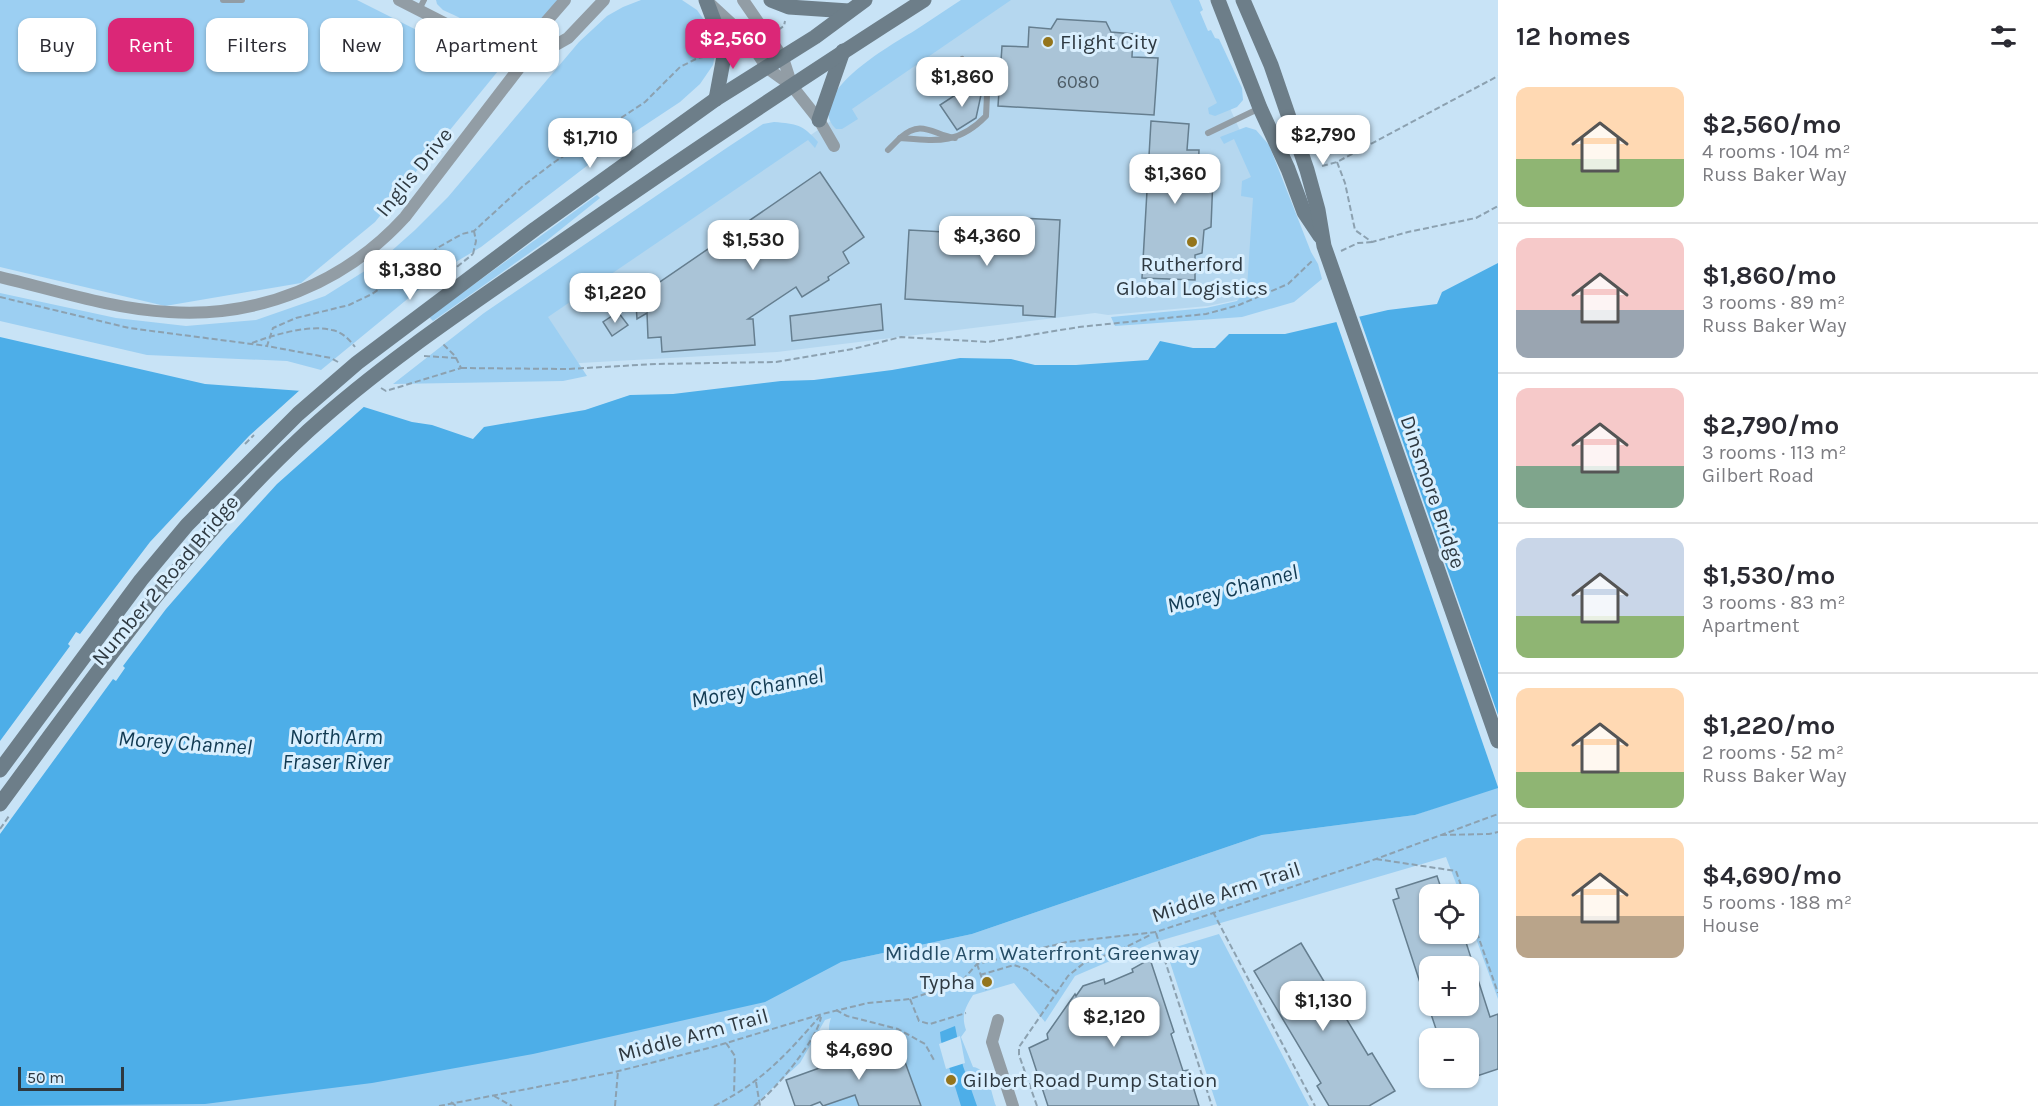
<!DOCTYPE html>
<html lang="en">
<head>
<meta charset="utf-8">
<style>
	:root { --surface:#fff; --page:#f2f2f3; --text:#2b2b33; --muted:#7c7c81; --line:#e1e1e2; --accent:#db2777 }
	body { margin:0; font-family:Karla,sans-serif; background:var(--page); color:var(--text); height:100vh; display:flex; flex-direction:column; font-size:22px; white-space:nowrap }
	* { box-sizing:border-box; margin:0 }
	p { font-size:20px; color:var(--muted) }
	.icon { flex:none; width:33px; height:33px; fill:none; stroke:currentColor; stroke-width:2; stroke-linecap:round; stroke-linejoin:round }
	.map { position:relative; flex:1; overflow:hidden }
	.sheet { display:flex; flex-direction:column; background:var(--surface); width:540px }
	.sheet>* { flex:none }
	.top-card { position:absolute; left:18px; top:18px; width:570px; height:54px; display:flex; gap:12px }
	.controls { position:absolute; left:1419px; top:884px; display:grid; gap:12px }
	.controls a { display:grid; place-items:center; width:60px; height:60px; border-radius:12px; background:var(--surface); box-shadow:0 2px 4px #0004; font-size:30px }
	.scale { position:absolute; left:18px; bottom:15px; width:106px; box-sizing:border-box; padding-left:6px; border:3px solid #2e3941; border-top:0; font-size:16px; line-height:21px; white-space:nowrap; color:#2e3941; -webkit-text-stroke:4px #d9effe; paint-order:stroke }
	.price { position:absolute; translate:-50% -51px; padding:0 14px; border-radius:12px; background:#fff; color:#222; font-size:20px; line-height:39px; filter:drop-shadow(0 2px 3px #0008) }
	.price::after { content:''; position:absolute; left:50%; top:36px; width:18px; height:14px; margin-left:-9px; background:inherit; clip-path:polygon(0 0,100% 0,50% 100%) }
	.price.on { background:var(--accent); color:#fff }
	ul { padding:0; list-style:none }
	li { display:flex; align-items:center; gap:18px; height:150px; padding:0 18px }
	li+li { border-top:2px solid var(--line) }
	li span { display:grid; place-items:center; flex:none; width:168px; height:120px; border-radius:12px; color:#555 }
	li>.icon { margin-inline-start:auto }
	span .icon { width:72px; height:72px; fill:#fffc; stroke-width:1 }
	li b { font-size:26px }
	h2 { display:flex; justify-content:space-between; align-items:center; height:72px; padding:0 18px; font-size:26px }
	.chip { padding:0 21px; border-radius:12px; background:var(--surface); box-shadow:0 2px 4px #0004; font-size:21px; line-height:54px }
	.chip.on { background:var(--accent); color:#fff }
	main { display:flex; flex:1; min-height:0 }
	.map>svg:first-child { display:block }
	.built { fill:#b5d7ef }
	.green { fill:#9ccff2 }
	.water { fill:#4daee8 }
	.pier { fill:#c8e3f6 }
	.building { fill:#aac4d7; stroke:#657e8f; stroke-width:1.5 }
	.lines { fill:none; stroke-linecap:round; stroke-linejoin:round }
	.path { stroke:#8ca1b0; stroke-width:2; stroke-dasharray:6 3; stroke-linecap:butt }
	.service { stroke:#929da5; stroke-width:6 }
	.minor { stroke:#929da5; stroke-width:12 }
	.secondary { stroke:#6d7e89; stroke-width:15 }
	.poi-dot { fill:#94751c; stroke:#d9effe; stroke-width:2 }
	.labels { text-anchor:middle; stroke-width:6; stroke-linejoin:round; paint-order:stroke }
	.number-label { font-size:18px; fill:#4d5c66 }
	.poi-label { font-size:21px; fill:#2e3941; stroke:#d9effe; text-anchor:start }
	.street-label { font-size:21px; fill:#2e3941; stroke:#d9effe }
	.park-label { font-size:21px; fill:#254d66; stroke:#d9effe }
	.water-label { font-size:22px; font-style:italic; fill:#113a52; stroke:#d9effe }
</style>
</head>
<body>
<main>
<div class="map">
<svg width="1498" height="1106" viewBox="0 0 1498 1106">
	<rect width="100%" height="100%" fill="#c8e3f6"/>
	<path class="built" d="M1007,0H1181L1261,177L1251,297L1208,306L1108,315L1095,313L777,352L562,364L536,324Z"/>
	<g class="green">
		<path d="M0,0H357L498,71L375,222L301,283L165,306L0,267Z"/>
		<path d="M436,0H560C550,11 537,31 522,34C496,39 466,20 443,10L437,4Z"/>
		<path d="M641,0H682L697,10L706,23L716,49L713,65L700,84L680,102L609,149L481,247L444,269L321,370L287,361L147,355L0,321V293L116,318L186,326L256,320L325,296L379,262L415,230L448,197L579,42L607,16L623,7Z"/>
		<path d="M961,0H1011L852,109L858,119L842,129H836C802,95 891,45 914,31C930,21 945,10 961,0Z"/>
		<path d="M1170,0H1199L1203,10L1200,12L1208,31L1211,30L1215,38L1219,39L1242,88L1243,100L1237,107L1215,116L1209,114L1208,108L1217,103Z"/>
		<path d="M774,122C797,124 802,124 818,142L815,148L808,140L548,317L587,376L563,381L393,384L484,313L728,147L763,124Z"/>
		<path d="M1246,127L1256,130L1269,145L1311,252L1318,264L1322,279L1294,302L1242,317L1115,326L1111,317L1206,308L1237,301L1247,288L1253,198L1241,196L1242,181L1251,177L1234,139L1224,144L1220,137Z"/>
		<path d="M597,195L600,198L545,242L433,321L429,317Z"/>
		<path d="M1498,786V999L1469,919L1468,894H1460L1446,857L1152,943L1075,976L1045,1022L1014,983L973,995C965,1008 961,1015 966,1030L961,1037L973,1067C989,1069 991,1093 996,1106H921L897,1041L843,1060C834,1046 825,1034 831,1018L825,1020L800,1063L768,1092L758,1102L757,1106H0L841,962L972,934L1262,835L1415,815Z"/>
		<path d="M1219,934L1309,1106H1217L1166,950Z"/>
		<path d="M855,1095L859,1106H823Z"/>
	</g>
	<g class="water">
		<path d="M1498,263V788L1415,815L1262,835L972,934L841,962L765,1002L533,1054L372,1083L205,1104L0,1106V337L205,384L316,392L412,422L432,425L473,439L484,427L585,410L630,395L673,394L781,381L814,380L892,370L960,358L1011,359L1035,365H1076L1148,360L1160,341L1193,348H1215L1229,334H1285L1388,310L1437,304L1442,292Z"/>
		<path d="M955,1026L963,1066L977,1106H961L941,1041L940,1032Z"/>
	</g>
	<g class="pier">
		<path d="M1358,313L1498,715V787L1335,318Z"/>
		<path d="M301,389L317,390L366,405L277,484L226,540L166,609L123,666L125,668L116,681L113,679L0,834V741L70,646L68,644L76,632L80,634L150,542L249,436Z"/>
		<path d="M960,1036L965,1063L946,1069L939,1044Z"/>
	</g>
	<g class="building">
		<path d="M1057,19L1106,22L1111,32L1133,34L1132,57L1158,58L1154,115L998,106L1002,46L1028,47L1029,27L1051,29Z"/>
		<path d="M969,86L975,94L979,92L981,95L976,118L957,130L940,105Z"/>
		<path d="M1151,121L1189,124L1187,150H1199L1198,176L1213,177L1211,227L1204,230L1202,253L1195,255V280L1142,278Z"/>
		<path d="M820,172L864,237L843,252L849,263L828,277L829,280L802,297L796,287L748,319H753L755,345L662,352L661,337L648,338L647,313L637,319L636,304L658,302L657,284Z"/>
		<path d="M1020,218L1060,220L1055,317L1023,315V306L905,299L909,230L1019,236Z"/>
		<path d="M881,304L883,330L792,341L790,316Z"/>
		<path d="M618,312L628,325L612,336L603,322Z"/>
		<path d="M1437,876L1443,894H1430V933H1463L1490,1017L1498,1014V1069L1468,1079V1038H1439L1428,1005H1468V966H1430V1003L1427,1004L1393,900L1399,898L1396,889Z"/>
		<path d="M1301,943L1368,1055L1372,1053L1395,1091L1369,1106H1329L1317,1086L1321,1083L1254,971Z"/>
		<path d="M1150,959L1174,1032L1171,1034L1183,1071L1188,1070L1199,1106H1048L1029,1048L1048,1039L1047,1034L1075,994L1076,996L1083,986L1104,979L1105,984L1133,972L1132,969Z"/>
		<path d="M897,1040L921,1106H859L855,1095L823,1106L820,1102L810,1106H795L786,1080Z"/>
	</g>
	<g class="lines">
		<g class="path">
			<path d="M778,30L784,26L785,21"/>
			<path d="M1337,162L1345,183L1355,230L1372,242L1408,232L1476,218L1498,206"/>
			<path d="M1322,166L1337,162L1498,76"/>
			<path d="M1341,251L1358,243L1372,242"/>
			<path d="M473,254L476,241L474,231"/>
			<path d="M443,278L473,254"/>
			<path d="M0,297L129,328L267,346"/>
			<path d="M252,343C273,335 310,324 332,330C342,332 349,339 355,347"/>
			<path d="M424,356L456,358"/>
			<path d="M338,362L331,358L267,346L273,328L296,318L349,305L372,294L439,247L462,234L474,231L523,186L553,163L645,102L680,67L698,58L708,56"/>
			<path d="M461,368L568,369L656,364L776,362L853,349L901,337L988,342L1079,327L1206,314L1239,305L1288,284L1312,261"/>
			<path d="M381,388L386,391L461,368L455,356L442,343"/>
			<path d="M245,444L254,435"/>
			<path d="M0,829L9,816"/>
			<path d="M1441,835L1489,834L1498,832"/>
			<path d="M1376,859L1456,871L1464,894"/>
			<path d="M1468,907L1498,993"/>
			<path d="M1213,912L1315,1106"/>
			<path d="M1156,933L1212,1106"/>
			<path d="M977,964L986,990"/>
			<path d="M980,975L1014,965L1026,969L1056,993"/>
			<path d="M910,999L919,1021L930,1024L966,1013"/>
			<path d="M836,1010L847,1016L898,1029L925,1044L934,1060"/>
			<path d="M726,1043L735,1056L734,1094"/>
			<path d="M756,1082L760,1106"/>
			<path d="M494,1096L512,1106"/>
			<path d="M451,1102L456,1106"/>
			<path d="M439,1106L615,1072L713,1047L822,1014L868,1003L910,999L961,982L977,964L1067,942L1156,932L1376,859L1498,814"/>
			<path d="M615,1106L618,1071"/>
			<path d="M714,1106C762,1082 786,1055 821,1015"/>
			<path d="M754,1106C774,1092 817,1040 821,1017"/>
			<path d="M1037,1106L1019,1055V1047L1068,976L1084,963L1120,950L1152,934"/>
		</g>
		<g class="service">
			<path d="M223,0H242"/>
			<path d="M419,10L424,0"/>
			<path d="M1208,133L1260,108"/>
			<path d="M900,138C922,118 933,135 955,138"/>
			<path d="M888,150L900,138C936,141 958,145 986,116L987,95L962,59"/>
		</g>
		<g class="minor">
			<path d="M399,0L523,63"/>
			<path d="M743,0L783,58L792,86"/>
			<path d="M707,1L748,39L767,68L792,86L819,120L834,146"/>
			<path d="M524,63L568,38L604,0"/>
			<path d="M0,277C55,290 112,309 169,312C259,318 345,283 405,217L523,63L545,23L565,0"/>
			<path d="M998,1020L992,1042L1013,1106"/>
		</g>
		<g class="secondary">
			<path d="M706,0L722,42L724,56L716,99"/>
			<path d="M771,0L789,7L849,11"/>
			<path d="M1218,0L1260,108L1288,169L1304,212L1320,236"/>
			<path d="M1243,0L1271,65L1307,170L1318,210L1324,246L1498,741"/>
			<path d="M819,120L843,51"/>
			<path d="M0,770L141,580L187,525L298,414L357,363L535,229L716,99L815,37L865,0"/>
			<path d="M0,804C96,674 188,541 308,431C385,361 472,304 557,245C678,161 800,79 924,0"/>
		</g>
	</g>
	<g class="poi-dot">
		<circle cx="1048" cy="42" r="6"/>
		<circle cx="1192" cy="242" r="6"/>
		<circle cx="987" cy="982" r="6"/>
		<circle cx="951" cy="1080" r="6"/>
	</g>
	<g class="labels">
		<g class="number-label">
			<text x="1078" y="88">6080</text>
		</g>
		<g class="poi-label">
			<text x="1060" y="49">Flight City</text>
			<text x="1192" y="271" text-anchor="middle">Rutherford<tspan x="1192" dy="24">Global Logistics</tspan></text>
			<text x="975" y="989" text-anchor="end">Typha</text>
			<text x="963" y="1087">Gilbert Road Pump Station</text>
		</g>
		<g class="street-label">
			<text transform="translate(414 172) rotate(-51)" y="7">Inglis Drive</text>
			<text transform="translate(1433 492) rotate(71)" y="7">Dinsmore Bridge</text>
			<text transform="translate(165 580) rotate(-50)" y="7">Number 2 Road Bridge</text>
			<text transform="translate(1226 892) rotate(-18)" y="7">Middle Arm Trail</text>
			<text transform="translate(693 1035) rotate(-15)" y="7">Middle Arm Trail</text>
		</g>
		<g class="park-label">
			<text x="1042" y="960">Middle Arm Waterfront Greenway</text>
		</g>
		<g class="water-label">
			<text transform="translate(1232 588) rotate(-15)" y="8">Morey Channel</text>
			<text transform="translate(757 687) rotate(-11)" y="8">Morey Channel</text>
			<text x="336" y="744">North Arm<tspan x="336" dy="25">Fraser River</tspan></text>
			<text transform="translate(185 742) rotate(4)" y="8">Morey Channel</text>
		</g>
	</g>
</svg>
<div class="controls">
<a><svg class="icon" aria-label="locate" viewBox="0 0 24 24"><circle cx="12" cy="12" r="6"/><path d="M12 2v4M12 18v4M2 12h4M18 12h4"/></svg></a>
<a>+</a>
<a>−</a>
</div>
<div class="scale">50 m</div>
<b class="price on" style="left:733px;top:70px">$2,560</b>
<b class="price" style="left:962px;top:108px">$1,860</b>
<b class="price" style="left:1323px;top:166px">$2,790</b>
<b class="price" style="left:590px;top:169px">$1,710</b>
<b class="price" style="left:1175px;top:205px">$1,360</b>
<b class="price" style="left:987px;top:267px">$4,360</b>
<b class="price" style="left:753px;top:271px">$1,530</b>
<b class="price" style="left:410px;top:301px">$1,380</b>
<b class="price" style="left:615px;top:324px">$1,220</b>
<b class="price" style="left:1323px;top:1032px">$1,130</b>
<b class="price" style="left:1114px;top:1048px">$2,120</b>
<b class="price" style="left:859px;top:1081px">$4,690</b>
<div class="top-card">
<a class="chip">Buy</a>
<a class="chip on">Rent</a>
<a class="chip">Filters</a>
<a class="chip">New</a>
<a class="chip">Apartment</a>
</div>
</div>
<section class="sheet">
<h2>12 homes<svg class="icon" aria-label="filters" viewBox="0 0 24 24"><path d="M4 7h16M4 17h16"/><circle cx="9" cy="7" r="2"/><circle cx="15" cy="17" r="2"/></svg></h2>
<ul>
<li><span style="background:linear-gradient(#ffd9b3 60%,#8fb573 0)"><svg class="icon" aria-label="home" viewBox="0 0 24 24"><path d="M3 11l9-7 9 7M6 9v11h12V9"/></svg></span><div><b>$2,560/mo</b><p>4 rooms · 104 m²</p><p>Russ Baker Way</p></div></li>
<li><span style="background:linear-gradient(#f6c9c9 60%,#9aa5b1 0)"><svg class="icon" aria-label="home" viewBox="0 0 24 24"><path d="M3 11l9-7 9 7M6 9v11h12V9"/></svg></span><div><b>$1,860/mo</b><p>3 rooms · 89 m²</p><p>Russ Baker Way</p></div></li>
<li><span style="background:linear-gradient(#f6c9c9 65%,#7fa58c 0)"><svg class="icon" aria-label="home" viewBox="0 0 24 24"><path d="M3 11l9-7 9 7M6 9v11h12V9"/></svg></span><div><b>$2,790/mo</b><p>3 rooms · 113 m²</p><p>Gilbert Road</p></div></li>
<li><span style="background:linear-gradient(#c9d6e8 65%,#8fb573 0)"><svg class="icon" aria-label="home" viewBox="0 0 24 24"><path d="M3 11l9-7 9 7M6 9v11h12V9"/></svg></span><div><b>$1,530/mo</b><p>3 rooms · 83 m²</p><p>Apartment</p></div></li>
<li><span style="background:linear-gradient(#ffd9b3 70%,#8fb573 0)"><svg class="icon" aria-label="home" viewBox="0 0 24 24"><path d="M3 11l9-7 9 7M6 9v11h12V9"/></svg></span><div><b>$1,220/mo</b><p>2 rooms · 52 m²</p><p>Russ Baker Way</p></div></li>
<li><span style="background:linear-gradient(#ffd9b3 65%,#b9a48a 0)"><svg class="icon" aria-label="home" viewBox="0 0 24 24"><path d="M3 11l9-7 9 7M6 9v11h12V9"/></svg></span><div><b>$4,690/mo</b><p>5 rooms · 188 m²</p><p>House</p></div></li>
</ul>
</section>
</main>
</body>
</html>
